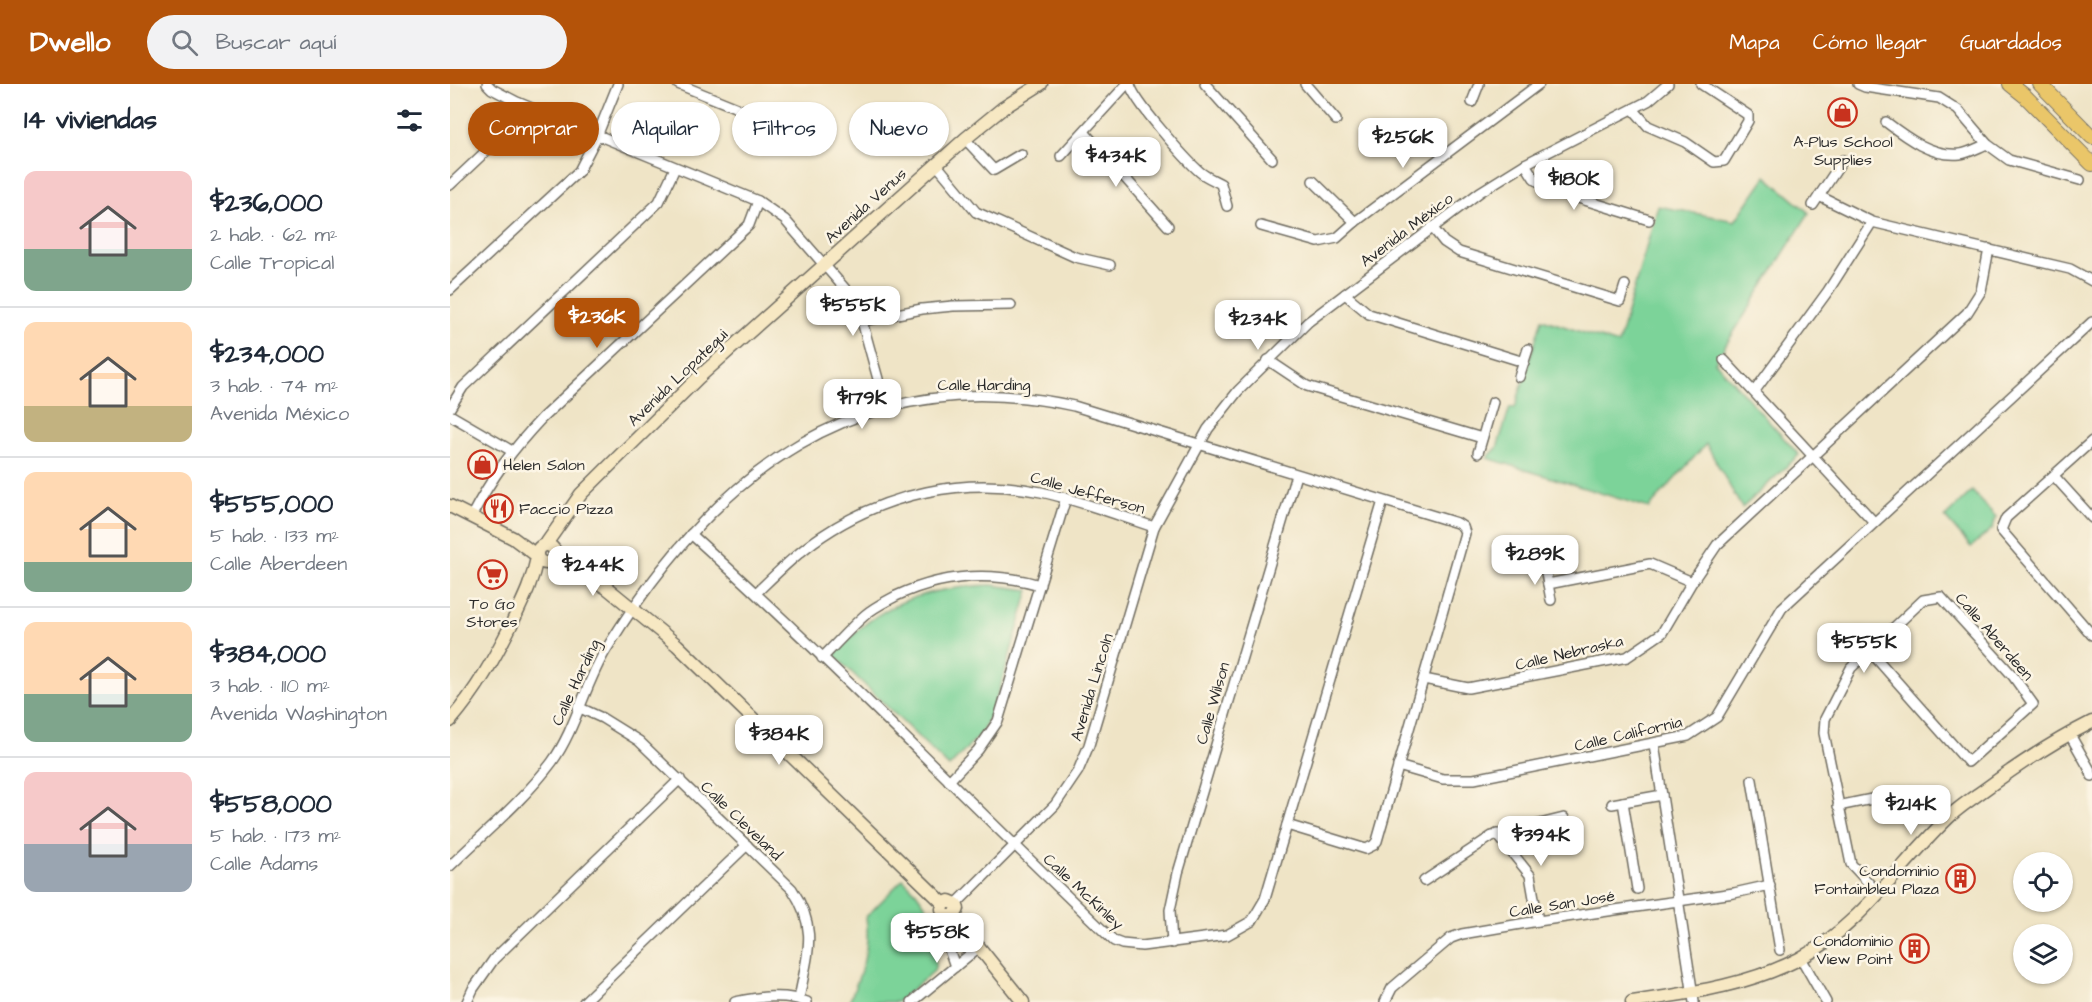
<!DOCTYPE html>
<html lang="es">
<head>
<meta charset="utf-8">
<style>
	:root { --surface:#fff; --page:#f2f2f3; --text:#1f2937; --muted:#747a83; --line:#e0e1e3; --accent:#b45309 }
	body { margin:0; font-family:"Architects Daughter",sans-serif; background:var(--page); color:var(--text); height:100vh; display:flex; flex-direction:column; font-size:22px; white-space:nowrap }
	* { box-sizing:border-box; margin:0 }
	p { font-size:20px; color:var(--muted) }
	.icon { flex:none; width:33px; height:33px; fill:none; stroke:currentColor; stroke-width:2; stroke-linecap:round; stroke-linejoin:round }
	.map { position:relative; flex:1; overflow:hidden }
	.panel { display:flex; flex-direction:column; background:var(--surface); width:450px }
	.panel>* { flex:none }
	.banner { position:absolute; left:18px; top:18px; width:570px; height:54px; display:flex; gap:12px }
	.buttons { position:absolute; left:1563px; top:768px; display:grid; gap:12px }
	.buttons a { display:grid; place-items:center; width:60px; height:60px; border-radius:50%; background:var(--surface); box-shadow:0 2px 4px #0004; font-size:30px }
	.price { position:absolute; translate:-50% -51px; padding:0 14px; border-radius:12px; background:#fff; color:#222; font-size:20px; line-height:39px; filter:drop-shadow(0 2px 3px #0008) }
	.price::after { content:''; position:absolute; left:50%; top:36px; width:18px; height:14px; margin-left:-9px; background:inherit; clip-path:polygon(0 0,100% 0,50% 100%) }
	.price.selected { background:var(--accent); color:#fff }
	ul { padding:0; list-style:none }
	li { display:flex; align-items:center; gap:18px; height:150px; padding:0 24px }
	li+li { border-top:2px solid var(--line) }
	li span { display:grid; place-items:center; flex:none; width:168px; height:120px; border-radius:12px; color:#555 }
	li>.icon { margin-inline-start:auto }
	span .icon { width:72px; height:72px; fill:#fffc; stroke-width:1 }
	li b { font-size:26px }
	h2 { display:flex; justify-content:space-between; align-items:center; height:72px; padding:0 24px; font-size:26px }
	.tag { padding:0 21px; border-radius:27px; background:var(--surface); box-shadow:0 2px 4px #0004; font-size:21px; line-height:54px }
	.tag.selected { background:var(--accent); color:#fff }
	header { display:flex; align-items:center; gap:36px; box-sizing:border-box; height:84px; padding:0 30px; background:var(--accent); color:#fff }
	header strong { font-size:28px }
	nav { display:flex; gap:33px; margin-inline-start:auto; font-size:21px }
	.search { width:420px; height:54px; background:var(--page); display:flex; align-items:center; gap:15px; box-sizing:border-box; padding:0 21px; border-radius:33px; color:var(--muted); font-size:22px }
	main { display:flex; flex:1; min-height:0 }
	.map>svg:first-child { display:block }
	.green { fill:#7bd399; stroke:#537f62; stroke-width:1.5 }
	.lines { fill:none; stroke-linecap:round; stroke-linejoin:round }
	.street-casing { stroke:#706c61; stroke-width:12 }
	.secondary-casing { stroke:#706c61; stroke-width:15 }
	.primary-casing { stroke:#706c61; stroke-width:16 }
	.street { stroke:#fff; stroke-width:9 }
	.secondary { stroke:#f7e8c3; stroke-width:12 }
	.primary { stroke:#eac669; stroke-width:14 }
	.labels { text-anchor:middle; stroke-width:5; stroke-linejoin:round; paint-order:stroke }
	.poi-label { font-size:16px; fill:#2b2b2b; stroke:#fcf5e5 }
	.street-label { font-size:16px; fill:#2b2b2b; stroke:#fcf5e5 }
</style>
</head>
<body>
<header>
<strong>Dwello</strong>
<div class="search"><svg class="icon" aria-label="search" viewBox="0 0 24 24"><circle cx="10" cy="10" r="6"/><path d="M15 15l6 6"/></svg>Buscar aquí</div>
<nav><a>Mapa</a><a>Cómo llegar</a><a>Guardados</a></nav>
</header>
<main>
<section class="panel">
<h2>14 viviendas<svg class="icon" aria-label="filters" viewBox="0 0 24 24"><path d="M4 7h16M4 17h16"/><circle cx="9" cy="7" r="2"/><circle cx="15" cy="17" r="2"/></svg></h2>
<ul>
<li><span style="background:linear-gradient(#f6c9c9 65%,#7fa58c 0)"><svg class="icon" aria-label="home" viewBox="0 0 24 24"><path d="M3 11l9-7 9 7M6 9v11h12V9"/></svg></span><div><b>$236,000</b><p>2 hab. · 62 m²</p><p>Calle Tropical</p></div></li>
<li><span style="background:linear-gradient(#ffd9b3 70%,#c2b280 0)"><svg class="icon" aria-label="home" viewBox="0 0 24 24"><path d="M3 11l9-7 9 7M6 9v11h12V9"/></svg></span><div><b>$234,000</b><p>3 hab. · 74 m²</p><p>Avenida México</p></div></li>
<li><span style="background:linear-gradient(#ffd9b3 75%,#7fa58c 0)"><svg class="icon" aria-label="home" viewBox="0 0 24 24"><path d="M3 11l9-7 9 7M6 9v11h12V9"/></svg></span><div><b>$555,000</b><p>5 hab. · 133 m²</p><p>Calle Aberdeen</p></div></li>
<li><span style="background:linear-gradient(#ffd9b3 60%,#7fa58c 0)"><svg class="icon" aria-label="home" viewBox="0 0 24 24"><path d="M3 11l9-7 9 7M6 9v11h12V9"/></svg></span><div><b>$384,000</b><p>3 hab. · 110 m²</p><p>Avenida Washington</p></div></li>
<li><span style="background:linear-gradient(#f6c9c9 60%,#9aa5b1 0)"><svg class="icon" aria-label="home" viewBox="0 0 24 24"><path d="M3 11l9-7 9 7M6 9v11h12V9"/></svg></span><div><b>$558,000</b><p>5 hab. · 173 m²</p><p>Calle Adams</p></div></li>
</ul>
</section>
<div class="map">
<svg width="1642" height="918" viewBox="0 0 1642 918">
	<rect width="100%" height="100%" fill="#fcf5e5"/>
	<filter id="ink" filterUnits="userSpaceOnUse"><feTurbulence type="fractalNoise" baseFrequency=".0167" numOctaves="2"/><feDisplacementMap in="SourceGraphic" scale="12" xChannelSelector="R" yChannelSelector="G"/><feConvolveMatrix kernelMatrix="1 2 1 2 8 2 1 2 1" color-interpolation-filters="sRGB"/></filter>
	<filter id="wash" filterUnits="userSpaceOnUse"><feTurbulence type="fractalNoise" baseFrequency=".008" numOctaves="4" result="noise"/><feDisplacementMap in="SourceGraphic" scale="24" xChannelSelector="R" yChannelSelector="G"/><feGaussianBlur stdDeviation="1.35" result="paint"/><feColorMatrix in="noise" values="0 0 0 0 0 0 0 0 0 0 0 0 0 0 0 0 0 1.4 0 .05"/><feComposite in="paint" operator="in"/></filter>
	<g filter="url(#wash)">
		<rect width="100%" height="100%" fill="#efe4c6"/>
		<g class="green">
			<path d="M1316,92L1359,129L1265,278L1349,371L1292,424L1256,360L1199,424L1037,374L1047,364L1060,323L1065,324L1092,235L1168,260L1208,122L1285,137Z"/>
			<path d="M1522,407L1546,433L1543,444L1521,463L1495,433Z"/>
			<path d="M541,501L579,506L551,601L538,636L531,650L499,683L384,571C428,518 475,504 541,501Z"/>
			<path d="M453,795L466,808L478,825L479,848L486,879L484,887L447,918H399C411,890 421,864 416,833Z"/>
		</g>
	</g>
	<g filter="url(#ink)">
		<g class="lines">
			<defs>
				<g id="street">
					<path d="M37,0L42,5L67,18L308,117L335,136L397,207L412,237L436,324"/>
					<path d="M228,0L344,47"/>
					<path d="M680,0C683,16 736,76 750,88C756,93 764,96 771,100L777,122"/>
					<path d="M755,0L822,75"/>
					<path d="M855,0L886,36"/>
					<path d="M1408,0L1415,3L1489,14L1508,26L1537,60L1559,76L1630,96"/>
					<path d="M1022,18L1029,0"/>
					<path d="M1183,25L1198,42L1235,58L1264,78L1274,77L1298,37V31L1251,0"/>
					<path d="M1436,38C1457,54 1482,73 1510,70C1519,69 1529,63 1537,60"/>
					<path d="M634,48L718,142"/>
					<path d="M515,55L544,86L571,70"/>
					<path d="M611,72L677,0"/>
					<path d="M486,80L526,128L625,173L660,181"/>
					<path d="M1075,80L1084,94L1096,104L1199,136"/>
					<path d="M863,97L905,138"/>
					<path d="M0,101L51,53L69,19"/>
					<path d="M1369,112L1422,138L1620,185L1642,197"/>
					<path d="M1363,121L1393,76"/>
					<path d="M811,142L868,158L887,154L905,138L1089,0"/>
					<path d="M982,143L994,158L1009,168L1170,217L1175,201"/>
					<path d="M0,206L129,87L147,52L168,0"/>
					<path d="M895,210L919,230L1074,278"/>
					<path d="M412,237L472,225L503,222L561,221"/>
					<path d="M818,276L857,302L1032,354"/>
					<path d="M1274,276L1424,438"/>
					<path d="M1069,293L1078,265"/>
					<path d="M1304,308L1378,207L1422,138"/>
					<path d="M0,324L13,303L209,118L225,84"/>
					<path d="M0,331L62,367"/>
					<path d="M1642,357L1556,434L1551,446L1642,551"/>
					<path d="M1028,369L1043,318"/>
					<path d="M1604,392L1642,434"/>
					<path d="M21,433C42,393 61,367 92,334L299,141L308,117"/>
					<path d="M241,450C386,581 522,722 664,857L672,860L692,862L777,851L802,837L815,815L933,417"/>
					<path d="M1095,484L1101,516"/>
					<path d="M1098,500L1200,480L1242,498"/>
					<path d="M306,509C327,489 348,468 372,452C436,409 515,392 591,408C629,416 667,431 704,443"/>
					<path d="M1419,566L1518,678L1583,620L1563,592L1491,513L1473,516L1401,584L1375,635L1374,649L1401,780L1428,809"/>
					<path d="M372,574C386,560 400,544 415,531C424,523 435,518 446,512C493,490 541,487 590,501"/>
					<path d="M974,595L1018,604L1177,573L1212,549L1242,498L1267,461L1517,229L1531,207L1539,165"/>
					<path d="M128,623L152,634L189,657L342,805C369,845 357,871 349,915"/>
					<path d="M1619,649L1640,686L1642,692"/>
					<path d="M1204,660L1244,918"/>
					<path d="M948,682L993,695H1024L1238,652L1267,633L1332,524L1642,238"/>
					<path d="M1302,696L1330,866"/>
					<path d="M499,697L528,666L548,637L616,414"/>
					<path d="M1173,718L1187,805"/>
					<path d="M1162,720L1212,711"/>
					<path d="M1388,722L1427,714"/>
					<path d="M1047,750L1080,791L1088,837"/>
					<path d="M0,782C34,749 73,717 102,678C126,645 135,599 157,564C265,389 408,275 624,322L1007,439L1013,443L1015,449L927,757L924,761L916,765L837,741"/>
					<path d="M974,797L1042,752L1114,734"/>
					<path d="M506,820L605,721L628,687L639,661L704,443L758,345L788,307L858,238L1030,108L1075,80L1198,17L1218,0"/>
					<path d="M496,831C490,849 500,866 505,883"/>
					<path d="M722,859L720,826L728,789L846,391"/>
					<path d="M1351,874L1376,918"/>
					<path d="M17,918L23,905L44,875L230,695"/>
					<path d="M134,918L297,761"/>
					<path d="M285,918C308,913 335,909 357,918"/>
					<path d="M462,918L529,863"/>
					<path d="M935,918L942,904L949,898L1001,854L1012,850L1088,837L1284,809L1320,801"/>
				</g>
				<g id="secondary">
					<path d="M0,422L63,454L86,471"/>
					<path d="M96,460L131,410L248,294L515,55L553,24L591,0"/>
					<circle cx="96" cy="470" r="9"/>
					<path d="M105,467L119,481L157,504L227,561L494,820"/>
					<path d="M0,637C27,606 44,575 62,539C73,516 82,499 87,474"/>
					<path d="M494,820L492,825L494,830L498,832H504L573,918"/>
					<path d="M494,820L499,817L506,820L508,825L504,832"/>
					<path d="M1182,918C1240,909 1296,902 1349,875C1409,844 1452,777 1501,731C1511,722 1523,714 1534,706C1568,681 1604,657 1642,638"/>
				</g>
				<g id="primary">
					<path d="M1560,0L1575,12L1642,80"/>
					<path d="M1590,0L1642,53"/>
				</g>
			</defs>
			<use href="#street" class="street-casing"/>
			<use href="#secondary" class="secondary-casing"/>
			<use href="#primary" class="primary-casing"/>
			<use href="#street" class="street"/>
			<use href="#secondary" class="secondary"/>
			<use href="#primary" class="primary"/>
		</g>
	</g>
	<defs>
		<symbol id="shop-ring" viewBox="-11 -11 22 22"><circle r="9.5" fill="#fcf5e5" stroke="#c8321e" stroke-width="1.5"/><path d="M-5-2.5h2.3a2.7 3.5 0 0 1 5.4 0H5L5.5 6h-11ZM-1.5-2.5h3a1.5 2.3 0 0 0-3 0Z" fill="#c8321e"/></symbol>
		<symbol id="restaurant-ring" viewBox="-11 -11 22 22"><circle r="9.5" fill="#fcf5e5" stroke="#c8321e" stroke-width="1.5"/><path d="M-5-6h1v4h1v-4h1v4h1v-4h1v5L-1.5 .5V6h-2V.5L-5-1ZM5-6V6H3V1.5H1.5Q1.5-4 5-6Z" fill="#c8321e"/></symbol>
		<symbol id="supermarket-ring" viewBox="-11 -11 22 22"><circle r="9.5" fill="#fcf5e5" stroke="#c8321e" stroke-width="1.5"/><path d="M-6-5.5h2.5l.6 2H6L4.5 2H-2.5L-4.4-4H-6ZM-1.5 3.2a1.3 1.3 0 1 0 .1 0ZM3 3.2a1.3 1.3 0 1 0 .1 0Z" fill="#c8321e"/></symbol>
		<symbol id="building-ring" viewBox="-11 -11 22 22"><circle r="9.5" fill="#fcf5e5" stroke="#c8321e" stroke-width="1.5"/><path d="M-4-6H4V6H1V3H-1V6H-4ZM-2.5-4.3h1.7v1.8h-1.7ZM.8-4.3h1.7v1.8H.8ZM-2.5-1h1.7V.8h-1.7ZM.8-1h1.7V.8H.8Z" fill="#c8321e"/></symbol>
	</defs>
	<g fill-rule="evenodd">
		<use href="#shop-ring" x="1376" y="12" width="33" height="33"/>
		<use href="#shop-ring" x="16" y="364" width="33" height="33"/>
		<use href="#restaurant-ring" x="32" y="408" width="33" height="33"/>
		<use href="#supermarket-ring" x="26" y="474" width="33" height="33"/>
		<use href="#building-ring" x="1494" y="778" width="33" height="33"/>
		<use href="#building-ring" x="1448" y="848" width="33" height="33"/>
	</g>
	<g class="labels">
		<g class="poi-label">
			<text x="1393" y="63">A-Plus School<tspan x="1393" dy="18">Supplies</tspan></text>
			<text x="53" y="386" text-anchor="start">Helen Salon</text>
			<text x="69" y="430" text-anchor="start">Faccio Pizza</text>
			<text x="42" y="525">To Go<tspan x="42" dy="18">Stores</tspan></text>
			<text x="1489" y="792" text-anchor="end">Condominio<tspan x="1489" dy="18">Fontainbleu Plaza</tspan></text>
			<text x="1443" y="862" text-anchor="end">Condominio<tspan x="1443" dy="18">View Point</tspan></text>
		</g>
		<g class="street-label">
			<text transform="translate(415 121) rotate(-42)" y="6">Avenida Venus</text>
			<text transform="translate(956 145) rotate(-37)" y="6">Avenida México</text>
			<text transform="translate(227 293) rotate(-44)" y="6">Avenida Lopategui</text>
			<text x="534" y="306">Calle Harding</text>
			<text transform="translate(638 408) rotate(16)" y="6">Calle Jefferson</text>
			<text transform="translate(1545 552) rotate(49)" y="6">Calle Aberdeen</text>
			<text transform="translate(1119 568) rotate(-13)" y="6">Calle Nebraska</text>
			<text transform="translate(125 598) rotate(-65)" y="6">Calle Harding</text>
			<text transform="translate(641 603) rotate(-73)" y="6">Avenida Lincoln</text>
			<text transform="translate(762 619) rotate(-74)" y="6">Calle Wilson</text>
			<text transform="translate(1178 649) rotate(-13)" y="6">Calle California</text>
			<text transform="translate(292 736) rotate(44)" y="6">Calle Cleveland</text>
			<text transform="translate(634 807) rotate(43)" y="6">Calle McKinley</text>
			<text transform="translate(1112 819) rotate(-9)" y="6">Calle San José</text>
		</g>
	</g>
</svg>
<div class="buttons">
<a><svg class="icon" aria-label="locate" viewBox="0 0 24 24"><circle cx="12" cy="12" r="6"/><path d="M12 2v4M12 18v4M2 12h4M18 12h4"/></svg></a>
<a><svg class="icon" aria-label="layers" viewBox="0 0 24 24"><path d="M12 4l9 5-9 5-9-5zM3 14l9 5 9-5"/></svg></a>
</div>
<b class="price" style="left:953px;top:85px">$256K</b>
<b class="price" style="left:666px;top:104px">$434K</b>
<b class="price" style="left:1124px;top:127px">$180K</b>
<b class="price" style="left:403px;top:253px">$555K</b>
<b class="price selected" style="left:147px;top:265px">$236K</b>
<b class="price" style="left:808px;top:267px">$234K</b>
<b class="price" style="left:412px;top:346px">$179K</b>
<b class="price" style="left:1085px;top:502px">$289K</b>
<b class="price" style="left:143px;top:513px">$244K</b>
<b class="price" style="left:1414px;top:590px">$555K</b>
<b class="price" style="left:329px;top:682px">$384K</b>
<b class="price" style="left:1461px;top:752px">$214K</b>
<b class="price" style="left:1091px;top:783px">$394K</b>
<b class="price" style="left:487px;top:880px">$558K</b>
<div class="banner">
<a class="tag selected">Comprar</a>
<a class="tag">Alquilar</a>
<a class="tag">Filtros</a>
<a class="tag">Nuevo</a>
</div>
</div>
</main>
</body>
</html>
